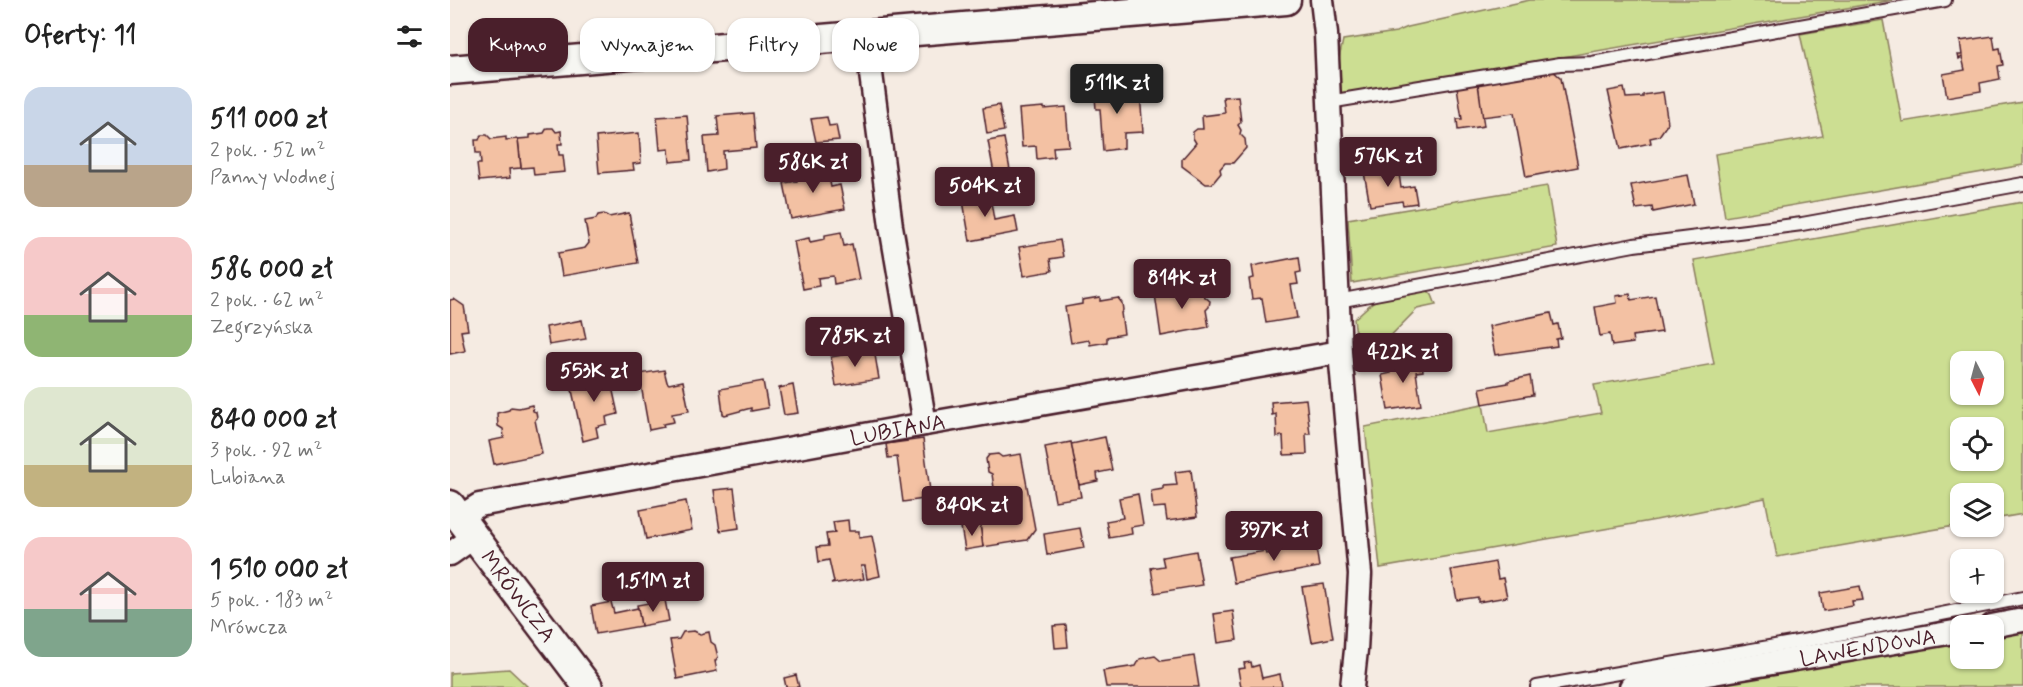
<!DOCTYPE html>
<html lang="pl">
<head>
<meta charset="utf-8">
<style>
	:root { --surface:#fff; --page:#f6f6f6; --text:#222; --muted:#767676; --accent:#4a1f2b }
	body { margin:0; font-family:Mynerve,sans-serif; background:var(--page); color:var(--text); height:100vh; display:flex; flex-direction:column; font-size:22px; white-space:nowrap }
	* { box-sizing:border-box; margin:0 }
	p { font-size:20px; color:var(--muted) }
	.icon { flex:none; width:33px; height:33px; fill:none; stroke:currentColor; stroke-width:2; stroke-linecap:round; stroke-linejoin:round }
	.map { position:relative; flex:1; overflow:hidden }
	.panel { display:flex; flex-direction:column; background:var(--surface); width:450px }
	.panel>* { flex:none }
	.hud { position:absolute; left:18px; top:18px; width:570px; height:54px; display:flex; gap:12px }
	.needle { width:39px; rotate:174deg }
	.controls { position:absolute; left:1500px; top:351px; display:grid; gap:12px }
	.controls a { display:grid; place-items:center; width:54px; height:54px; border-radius:12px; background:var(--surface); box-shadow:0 2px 4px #0004; font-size:30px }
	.price { position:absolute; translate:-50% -51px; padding:0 14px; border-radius:6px; background:var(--accent); color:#fff; font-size:20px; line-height:39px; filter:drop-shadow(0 2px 3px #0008) }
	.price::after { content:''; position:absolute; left:50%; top:36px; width:18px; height:14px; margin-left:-9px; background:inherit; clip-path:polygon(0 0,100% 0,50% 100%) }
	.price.active { background:#222; color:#fff }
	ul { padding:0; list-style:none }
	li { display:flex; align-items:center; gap:18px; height:150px; padding:0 24px }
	li span { display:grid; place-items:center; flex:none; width:168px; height:120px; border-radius:18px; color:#555 }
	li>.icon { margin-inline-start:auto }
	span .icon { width:72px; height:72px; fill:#fffc; stroke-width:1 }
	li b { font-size:26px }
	h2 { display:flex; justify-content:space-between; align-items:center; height:72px; padding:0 24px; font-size:26px }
	.pill { padding:0 21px; border-radius:18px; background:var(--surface); box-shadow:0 2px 4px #0004; font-size:21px; line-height:54px }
	.pill.active { background:var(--accent); color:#fff }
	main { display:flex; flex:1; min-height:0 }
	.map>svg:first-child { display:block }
	.green { fill:#ccde92; stroke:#8b7e5e; stroke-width:1.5; fill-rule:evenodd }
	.building { fill:#f3c1a3; stroke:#4a1f2b; stroke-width:1.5 }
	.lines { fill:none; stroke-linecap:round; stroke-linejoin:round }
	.service-casing { stroke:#4a1f2b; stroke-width:16 }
	.minor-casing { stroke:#4a1f2b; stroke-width:27 }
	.tertiary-casing { stroke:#4a1f2b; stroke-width:33 }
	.service { stroke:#f6f6f2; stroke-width:12 }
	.minor { stroke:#f6f6f2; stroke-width:22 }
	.tertiary { stroke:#f6f6f2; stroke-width:28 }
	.labels { text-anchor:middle; stroke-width:4.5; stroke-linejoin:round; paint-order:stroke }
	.street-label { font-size:22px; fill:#4a1f2b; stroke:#f6f6f2 }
</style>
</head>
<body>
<main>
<section class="panel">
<h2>Oferty: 11<svg class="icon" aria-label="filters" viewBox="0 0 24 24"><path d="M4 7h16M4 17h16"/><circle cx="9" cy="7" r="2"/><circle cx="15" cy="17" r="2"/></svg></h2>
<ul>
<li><span style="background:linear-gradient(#c9d6e8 65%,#b9a48a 0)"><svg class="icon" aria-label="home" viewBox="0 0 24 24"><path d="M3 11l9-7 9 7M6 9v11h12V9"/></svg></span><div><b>511 000 zł</b><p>2 pok. · 52 m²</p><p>Panny Wodnej</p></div></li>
<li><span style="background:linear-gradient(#f6c9c9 65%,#8fb573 0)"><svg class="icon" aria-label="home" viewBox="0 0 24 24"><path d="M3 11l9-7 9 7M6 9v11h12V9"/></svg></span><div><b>586 000 zł</b><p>2 pok. · 62 m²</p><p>Zegrzyńska</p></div></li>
<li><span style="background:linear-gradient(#dfe7d0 65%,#c2b280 0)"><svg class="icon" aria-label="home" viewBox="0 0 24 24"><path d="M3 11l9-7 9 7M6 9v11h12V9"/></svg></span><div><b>840 000 zł</b><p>3 pok. · 92 m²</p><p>Lubiana</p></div></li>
<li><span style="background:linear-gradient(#f6c9c9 60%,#7fa58c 0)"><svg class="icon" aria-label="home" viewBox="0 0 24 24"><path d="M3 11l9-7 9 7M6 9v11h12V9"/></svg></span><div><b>1 510 000 zł</b><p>5 pok. · 183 m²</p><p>Mrówcza</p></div></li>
</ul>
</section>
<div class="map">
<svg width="1573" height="687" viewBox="0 0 1573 687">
	<rect width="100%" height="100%" fill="#f5ebe2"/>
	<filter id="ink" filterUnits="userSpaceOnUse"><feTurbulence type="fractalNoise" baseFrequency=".0167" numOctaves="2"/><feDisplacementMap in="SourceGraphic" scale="12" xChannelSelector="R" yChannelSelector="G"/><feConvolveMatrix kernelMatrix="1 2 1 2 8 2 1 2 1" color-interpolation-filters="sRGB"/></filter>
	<g filter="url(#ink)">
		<g class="green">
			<path d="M1080,0H1443L891,95L889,59L893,40L946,32L958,27Z"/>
			<path d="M1433,20L1452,122L1573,102V165L1275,217L1265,154L1373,136L1350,34Z"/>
			<path d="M1097,186L1107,247L902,283L898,219Z"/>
			<path d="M1573,202V514L1544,519V494H1510V525L1327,557L1315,498L1206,520L930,568L915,427L1033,404L1038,433L1151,413L1144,385L1264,364L1244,260ZM1510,362H1544V394H1510ZM1510,428H1544V460H1510Z"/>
			<path d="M976,289L982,295L986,305L967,309L910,367L904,319L923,302L940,295Z"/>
			<path d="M1573,627V687H1227L1510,638V658H1544V632Z"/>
			<path d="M59,669L78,687H0V673Z"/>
		</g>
		<g class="building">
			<path d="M1543,36L1545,49L1550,48L1553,65L1548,66L1550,79L1530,83L1531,91L1497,97L1493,74L1515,70L1512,57L1509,59L1508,55H1512L1510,41Z"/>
			<path d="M1103,71L1111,78L1128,167L1076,177L1064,113L1032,117L1028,84Z"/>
			<path d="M670,83L671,98L677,97V95L690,94L693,132L674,133V148L653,151L650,109H646L644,85Z"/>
			<path d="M1028,84L1034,126L1008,130L1007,119H1012L1007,87Z"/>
			<path d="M1174,88L1176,98L1193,97V95L1213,92L1218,123L1209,136L1200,138L1201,143L1171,149L1158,91Z"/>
			<path d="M788,96L791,122L788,125L791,130L790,134L795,139L796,148L783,163H775L770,169L771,173L762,184H756L732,166V159L746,143L743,138V132L747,129H753L752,116L775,113L773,97Z"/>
			<path d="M549,105L554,131L537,134L533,108Z"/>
			<path d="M594,107V109L616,107L619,146L603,147L604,157L587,159L586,146L572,147L569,109Z"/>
			<path d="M303,113L306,148L273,151L274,169L257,172L254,137L269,136L267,116Z"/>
			<path d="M237,115L241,160L220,162L219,149L210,150L207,117Z"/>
			<path d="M377,117L379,126L386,125L389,140L366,142L361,119Z"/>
			<path d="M97,128H103L106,132L111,131L112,144H108L109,155H113L115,172L84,175L83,167L71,168L68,139L80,138V135L94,133Z"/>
			<path d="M189,133L191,163L183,164L184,170L149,173L146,137Z"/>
			<path d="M31,135H37L41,139L56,137V140L68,139L71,168L59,169L60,178L29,181L27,164H31L30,153H26L25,140H29Z"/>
			<path d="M554,138L560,170L544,173L538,141Z"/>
			<path d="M948,166L951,188L964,186L967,203L953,205L952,201L920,206L914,172Z"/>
			<path d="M365,168L366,172L381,168L384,181L380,182L381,187L390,185L395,209L341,219L334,183L347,181L346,172Z"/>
			<path d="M1238,175L1244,204L1203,212L1202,207L1186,209L1181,185Z"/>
			<path d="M539,190L544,220L565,216L568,232L520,241L512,195Z"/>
			<path d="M179,213L188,263L112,276L108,253L135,248L139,243L135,221L146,219L148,215L154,214L159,217Z"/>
			<path d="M391,232L394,246L402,244L409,279L384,284L383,276L368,278L369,286L353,289L344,241L359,238L360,242L375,239V235Z"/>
			<path d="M610,240L613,257L600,259L602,271L574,276L569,247Z"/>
			<path d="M849,257L851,272L846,273L848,284L841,285L847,318L816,323L812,298L802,299L799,279L804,278L802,266Z"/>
			<path d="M731,284L736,289L752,286L754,296L760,301L759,307L756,310L759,327L711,336L705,294L717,292L720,286Z"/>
			<path d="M1180,294L1181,300L1205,296L1212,332L1182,336L1183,343L1162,346L1160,334L1150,336L1145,307L1167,303L1166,296Z"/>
			<path d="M650,297V301L668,298L672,303L673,310L671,313L674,334L657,337V342L640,345L639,340L621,343L615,307L632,304V300Z"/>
			<path d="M4,299L14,306L18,330L11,331L15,351L0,354V300Z"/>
			<path d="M1101,313L1104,325L1108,324L1111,338L1106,339L1107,346L1045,355L1039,326Z"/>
			<path d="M132,320L136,339L99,345L96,327Z"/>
			<path d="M424,349L429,379L386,386L381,357Z"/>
			<path d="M971,357L973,371L966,372L971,405L938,410L932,375L941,373L939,361Z"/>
			<path d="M214,370L217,382L219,384L233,381L239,411L222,414L224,422L213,424L214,427L199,430L189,374Z"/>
			<path d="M159,373L168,414L156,417L157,424L146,427L148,437L133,441L120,381Z"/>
			<path d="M1080,376L1083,395L1033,404L1030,388L1058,383V381Z"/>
			<path d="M313,381L318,408L301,411V408L275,415L273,414L270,389Z"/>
			<path d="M343,385L348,413L334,415L329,388Z"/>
			<path d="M856,399L860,434H856L857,454L834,455L833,436L827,437L826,414L822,415L821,402Z"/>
			<path d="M82,405L83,411L86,412L87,418L85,420L92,454L44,464L39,441L54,438L53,429L48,426L47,413L59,410L61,407L69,408Z"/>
			<path d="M655,437L662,470L647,473L648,481L629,485L621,444Z"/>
			<path d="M473,439L481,498L453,502L447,457L438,458L436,444Z"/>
			<path d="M621,442L631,497L605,501L595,447Z"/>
			<path d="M548,454L552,457L571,454L585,529L577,540L533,547L530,524L551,521V518L557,513L556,505L551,506L546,502L542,474L538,472L536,459L539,455Z"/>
			<path d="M741,470L747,517L717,521L715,507L703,508L701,491L713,489V486L727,485L725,472Z"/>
			<path d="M284,488L289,528L270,531L264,490Z"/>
			<path d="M688,494L693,525L681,527L682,534L659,538L656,521L673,518L669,498Z"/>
			<path d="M236,501L242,530L196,539L190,510Z"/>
			<path d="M398,520L399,531H409V538L422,536L430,576L417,579L415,566H411L414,579L381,584L384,582L379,560L369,562L367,547L378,546L376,534L385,533L383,522Z"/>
			<path d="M530,524L533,547L515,550L511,527Z"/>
			<path d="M630,528L634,548L597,555L594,534Z"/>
			<path d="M865,541L869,567L784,583L779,557L815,551L816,554L829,552V548Z"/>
			<path d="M746,551L752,585L705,593L701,568L714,566L712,557Z"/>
			<path d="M1045,562L1048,579L1053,578L1057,597L1028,602V597L1007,600L1001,570Z"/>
			<path d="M874,584L883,638L862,642L852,587Z"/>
			<path d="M1410,586L1413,600L1402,601L1403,606L1373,611L1370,593Z"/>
			<path d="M215,600L219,621L191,626L187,605Z"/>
			<path d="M161,602L164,613L188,608L191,626L146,634L141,606Z"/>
			<path d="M783,611L787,640L768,643L764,614Z"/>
			<path d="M616,625L618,647L605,648L603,626Z"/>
			<path d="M244,631L250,634L259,632L261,642L265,645L268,657L265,661L267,671L227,679L220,640L229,639L233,632Z"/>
			<path d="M705,656L711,661L744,656L749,687H656L653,671L686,666L690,659Z"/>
			<path d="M801,662L802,667L809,665L812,678L830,674L832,687H791L788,669L795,668L794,663Z"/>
			<path d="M346,675L349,687H336L334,678Z"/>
		</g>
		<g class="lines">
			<defs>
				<g id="service">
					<path d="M879,102L1110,64L1142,63L1495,0"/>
					<path d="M888,301L1184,245L1352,224L1573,184"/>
					<path d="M1087,687L1353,641L1573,598"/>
				</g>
				<g id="minor">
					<path d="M872,0L876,34L890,352L910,574L906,650L902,687"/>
					<path d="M416,36L441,226L475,424"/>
					<path id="s1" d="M10,517L29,505L475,424L890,352"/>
					<path d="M0,554L24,537"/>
					<path d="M1542,626L1573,620"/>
					<path id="s2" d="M1181,687L1510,631"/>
				</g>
				<g id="tertiary">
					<path d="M0,70L836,0"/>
					<path id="s3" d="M0,505L138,687"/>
				</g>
			</defs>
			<use href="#service" class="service-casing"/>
			<use href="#minor" class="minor-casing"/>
			<use href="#tertiary" class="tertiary-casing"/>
			<use href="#service" class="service"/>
			<use href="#minor" class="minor"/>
			<use href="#tertiary" class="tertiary"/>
		</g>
	</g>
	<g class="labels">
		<g class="street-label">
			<text dy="8" stroke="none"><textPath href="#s1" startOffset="448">LUBIANA</textPath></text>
			<text dy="8" stroke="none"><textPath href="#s3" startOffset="114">MRÓWCZA</textPath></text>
			<text dy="8" stroke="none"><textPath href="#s2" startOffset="240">LAWENDOWA</textPath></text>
		</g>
	</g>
</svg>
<div class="controls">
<a><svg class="needle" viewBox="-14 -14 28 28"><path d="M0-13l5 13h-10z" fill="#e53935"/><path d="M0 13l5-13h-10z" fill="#767676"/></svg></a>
<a><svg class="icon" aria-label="locate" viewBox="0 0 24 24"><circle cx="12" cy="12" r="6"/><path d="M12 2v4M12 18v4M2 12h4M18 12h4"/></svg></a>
<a><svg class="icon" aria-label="layers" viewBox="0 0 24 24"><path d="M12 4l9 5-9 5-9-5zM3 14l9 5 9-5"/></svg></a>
<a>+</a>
<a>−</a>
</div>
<b class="price active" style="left:667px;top:115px">511K zł</b>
<b class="price" style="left:938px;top:188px">576K zł</b>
<b class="price" style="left:363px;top:194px">586K zł</b>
<b class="price" style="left:535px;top:218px">504K zł</b>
<b class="price" style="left:732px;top:310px">814K zł</b>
<b class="price" style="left:405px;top:368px">785K zł</b>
<b class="price" style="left:953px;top:384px">422K zł</b>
<b class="price" style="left:144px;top:403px">553K zł</b>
<b class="price" style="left:522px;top:537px">840K zł</b>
<b class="price" style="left:824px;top:562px">397K zł</b>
<b class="price" style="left:203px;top:613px">1.51M zł</b>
<div class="hud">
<a class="pill active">Kupno</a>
<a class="pill">Wynajem</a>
<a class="pill">Filtry</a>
<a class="pill">Nowe</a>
</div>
</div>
</main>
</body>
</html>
